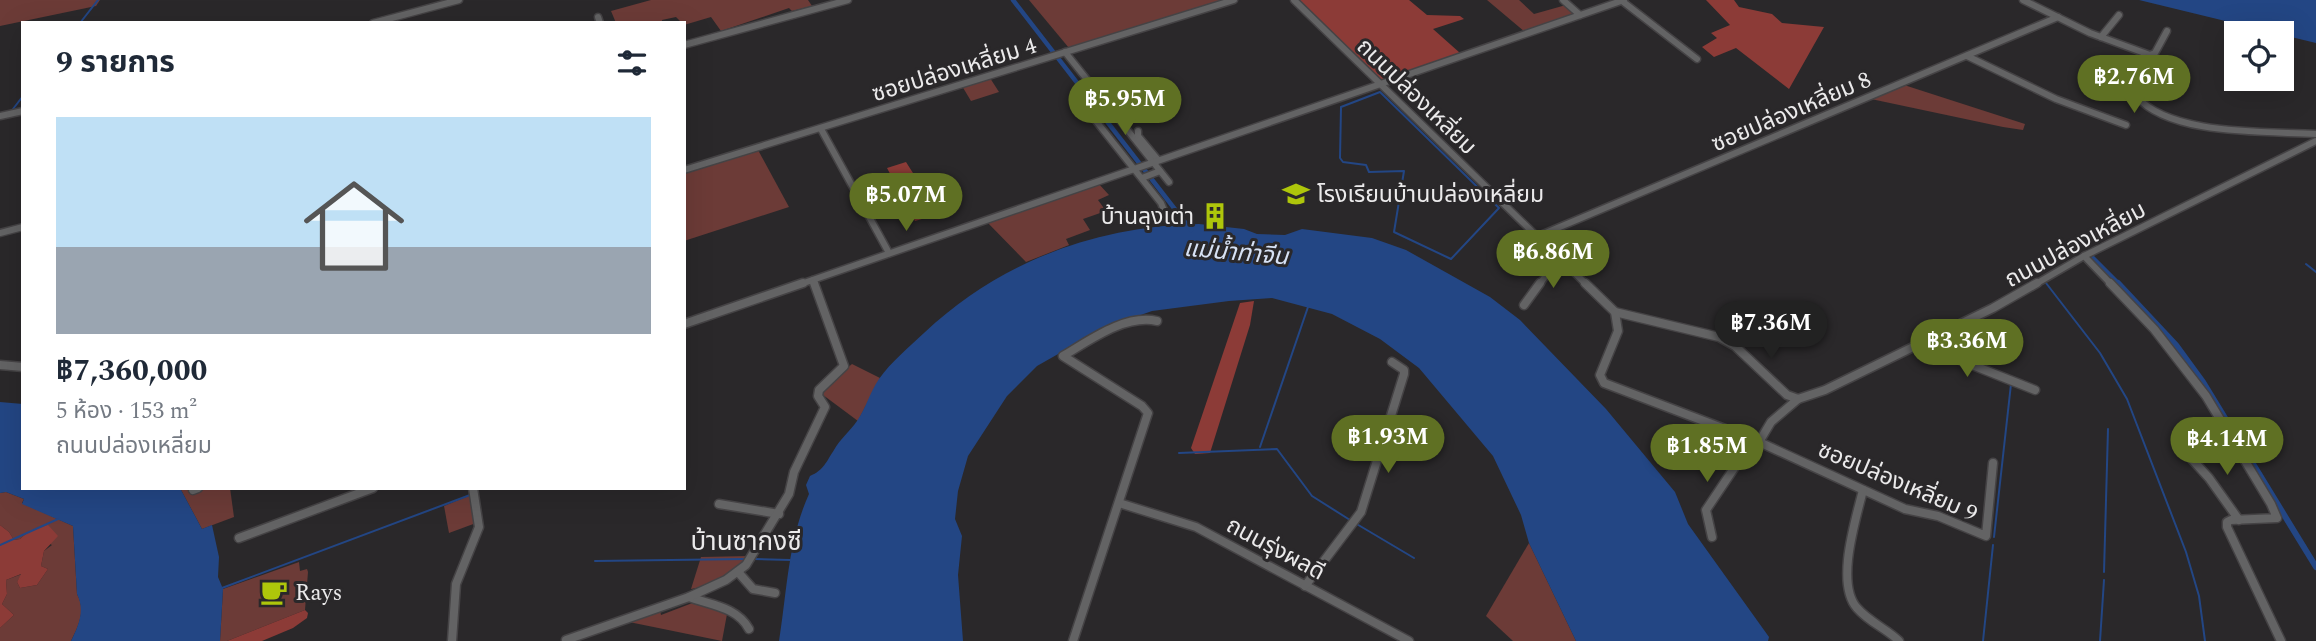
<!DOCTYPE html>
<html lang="th">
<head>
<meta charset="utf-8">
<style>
	:root { --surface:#fff; --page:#f2f2f3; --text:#1f2937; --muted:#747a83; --accent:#5f7023 }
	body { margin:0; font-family:Spectral,"Noto Sans Thai",serif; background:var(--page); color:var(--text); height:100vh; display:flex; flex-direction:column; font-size:26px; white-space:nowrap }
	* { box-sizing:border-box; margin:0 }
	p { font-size:23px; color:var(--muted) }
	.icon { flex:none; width:38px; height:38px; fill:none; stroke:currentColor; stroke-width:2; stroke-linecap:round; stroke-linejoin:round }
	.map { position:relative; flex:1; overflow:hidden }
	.panel { position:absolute; left:21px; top:21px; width:665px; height:469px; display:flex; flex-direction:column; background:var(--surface); border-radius:0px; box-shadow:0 7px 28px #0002 }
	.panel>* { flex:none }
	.tools { position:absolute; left:2224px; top:21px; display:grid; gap:14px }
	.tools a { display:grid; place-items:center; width:70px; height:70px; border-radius:0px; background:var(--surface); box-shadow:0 7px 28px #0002; font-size:35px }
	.price { position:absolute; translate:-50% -60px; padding:0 16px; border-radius:24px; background:var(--accent); color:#fff; font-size:23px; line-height:46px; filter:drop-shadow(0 2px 4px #0008) }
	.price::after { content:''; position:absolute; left:50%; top:42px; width:21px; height:16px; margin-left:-10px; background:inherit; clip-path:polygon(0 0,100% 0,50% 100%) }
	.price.selected { background:#222; color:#fff }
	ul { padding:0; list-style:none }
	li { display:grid; align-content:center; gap:14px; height:371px; padding:0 35px }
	li span { display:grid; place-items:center; height:217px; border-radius:0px; color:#555 }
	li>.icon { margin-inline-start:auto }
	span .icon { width:126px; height:126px; fill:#fffc; stroke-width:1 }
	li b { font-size:30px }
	h2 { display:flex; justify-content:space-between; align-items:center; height:84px; padding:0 35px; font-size:30px }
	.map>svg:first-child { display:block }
	.green { fill:#6c3b37 }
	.forest { fill:#8c3b37 }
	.water { fill:#234684 }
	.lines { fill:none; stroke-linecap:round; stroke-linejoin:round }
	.stream { stroke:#234684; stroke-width:2 }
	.canal-far1 { stroke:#234684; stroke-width:4.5 }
	.canal { stroke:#234684; stroke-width:6 }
	.minor-far1-casing { stroke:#454345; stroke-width:9 }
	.minor-casing { stroke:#454345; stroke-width:11 }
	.minor-far1 { stroke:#636364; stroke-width:6 }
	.minor { stroke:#636364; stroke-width:8 }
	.labels { text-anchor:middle; stroke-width:6; stroke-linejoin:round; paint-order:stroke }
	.street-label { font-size:23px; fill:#ebeaeb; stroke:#2a282a }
	.poi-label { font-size:23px; fill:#ebeaeb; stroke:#2a282a; text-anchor:start }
	.water-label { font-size:24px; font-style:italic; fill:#d7e2f5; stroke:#2a282a }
	.quarter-label { font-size:26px; fill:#ebeaeb; stroke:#2a282a }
</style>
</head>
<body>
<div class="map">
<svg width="2316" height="641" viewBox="0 0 2316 641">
	<rect width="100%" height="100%" fill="#2a282a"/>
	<g class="green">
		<path d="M0,0H100L96,6L0,26Z"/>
		<path d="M651,0H808L812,6L792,11L789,8L721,31L711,17L684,25L676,17L662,20V23H616L611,11Z"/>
		<path d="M1029,0H1229L1069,48Z"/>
		<path d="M1487,0H1519L1534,14L1566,5L1576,14L1525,32Z"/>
		<path d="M990,78L999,92L971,101L962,86Z"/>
		<path d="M1901,84L2025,124L2023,130L2003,127L1871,99Z"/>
		<path d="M758,150L789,207L684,241V172Z"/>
		<path d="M1098,183L1109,195L1098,200L1106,211L1083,219L1090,230L1066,239L1069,245L1026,262L987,222Z"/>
		<path d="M852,364L880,378L858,421L819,392Z"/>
		<path d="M180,488H230L234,517L202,529Z"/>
		<path d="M6,492L24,499L22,503L73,526L77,594C86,610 79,625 71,641H0V628L14,615L2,604L7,594L6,580L22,574L17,582L20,588L37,585L48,569L41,566L44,551L52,545L28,532L20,539L14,540L9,532L0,525V493Z"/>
		<path d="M473,494L476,523L449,533L444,506Z"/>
		<path d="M1529,543L1576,641H1513L1486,616Z"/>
		<path d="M751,556C736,571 712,586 691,589L701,557Z"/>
		<path d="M299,562L300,571L307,569L308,572L305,610L227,641H220L223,589Z"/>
		<path d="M695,602L727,614L722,641L629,622L660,610L661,615Z"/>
	</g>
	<g class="forest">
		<path d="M1298,0H1409L1427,15L1460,16L1464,19L1433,29L1460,53L1381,80Z"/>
		<path d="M1706,0H1734L1739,7L1772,14L1782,23L1824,27L1789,89L1736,48L1714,57L1702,47L1717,38L1711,33L1730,25Z"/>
		<path d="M906,162L937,211L939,214L915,221L887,168Z"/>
		<path d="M1254,301L1250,325L1210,453L1195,454L1191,448L1240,303Z"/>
		<path d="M0,525L9,532L14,540L20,539L28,532L48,525L58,536L44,551L41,566L48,569L37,585L20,588L17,582L21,574L6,580L7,594L2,604L14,615L0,628Z"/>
		<path d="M305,610L308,613L307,618L293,628L262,641H227Z"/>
	</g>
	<g class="water">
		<path d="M2139,0H2316V43Z"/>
		<path d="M1199,224L1244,229L1257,234L1285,235L1302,229L1372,238L1406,250L1490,297L1520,320L1606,409L1675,492L1688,524L1769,637L1768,641H1576L1529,543L1521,515L1493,456L1419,368L1380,339L1332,314L1272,298L1229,301L1152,311L1104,328L1037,366L1007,396L968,456L958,491L955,519L962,536L958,575L963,641H779C787,592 788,540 809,494L806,485L810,476C824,470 826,462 834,450C840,439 850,431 857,421C866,408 870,392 879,379C891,362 909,347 924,333C1000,262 1095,226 1199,224Z"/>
		<path d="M0,402L23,404V488H180L202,529L212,525L219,557L218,577L223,589L220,641H71C79,625 85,610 77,594L73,526L22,504L24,499L6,492L0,493Z"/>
	</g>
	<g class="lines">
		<g class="stream">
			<path d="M80,23L98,0"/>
			<path d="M1380,92L1499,208L1451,259L1394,232L1404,171L1369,172L1366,165L1343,162L1340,158L1341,107Z"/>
			<path d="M13,109L23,96"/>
			<path d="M2306,264L2316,272"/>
			<path d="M2046,283L2100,353L2127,399L2186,552L2199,596L2205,641"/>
			<path d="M1260,447L1308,307"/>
			<path d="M1179,453L1277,449L1312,496L1350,520"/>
			<path d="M1355,523L1414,558"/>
			<path d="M1994,537L2011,384"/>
			<path d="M0,545L58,519"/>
			<path d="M754,559L790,560"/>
			<path d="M595,561L745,559"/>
			<path d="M2104,572L2108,429"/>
			<path d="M222,588L470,495"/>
			<path d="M1983,641L1993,545"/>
			<path d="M2100,641L2104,580"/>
		</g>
		<g class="canal-far1">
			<path d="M1013,0L1191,230"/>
			<path d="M2092,257L2120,285"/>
		</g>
		<path class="canal" d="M2118,283L2176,345L2203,382L2316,567"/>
		<defs>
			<g id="minor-far1">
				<path d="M1294,0L1587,285"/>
				<path d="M1563,0L1580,15"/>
				<path d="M2023,0L2090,33L2150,55L2136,96C2170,136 2266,131 2316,134"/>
				<path d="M1622,1L1697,59"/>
				<path d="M598,17L600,23"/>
				<path d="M373,23L459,0"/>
				<path d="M2101,37L2119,15"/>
				<path d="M684,45L848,0"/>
				<path d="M1065,52L1169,182"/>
				<path d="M2150,55L2155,53L2167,31"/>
				<path d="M1967,56L2056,99L2126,125"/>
				<path d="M0,116L23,111"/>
				<path d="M1096,121L1161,203L1165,213L1153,220"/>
				<path d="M821,129L889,253"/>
				<path d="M1138,131V136L1158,160"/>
				<path d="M684,170L1234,0"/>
				<path d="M1142,178L1160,171"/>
				<path d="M0,233L23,227"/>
				<path d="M1536,237L2058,17"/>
				<path d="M2084,256L2112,285"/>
				<path d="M813,280L815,285"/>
				<path d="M798,285L1624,0"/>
				<path d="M1539,285L1558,259"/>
				<path d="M2034,285L2084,256L2316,141"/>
			</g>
			<g id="minor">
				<path d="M1585,283L1615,312L1719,337L1735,346L1787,395L1798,399L1825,390L1993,308L2037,283"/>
				<path d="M2110,283L2154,329L2206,396L2271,504L2277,518L2231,520L2227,522V527L2281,641"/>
				<path d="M1524,305L1540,283"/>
				<path d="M1615,312L1618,331L1600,375L1604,383L1759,442L1905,509L1938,516L1986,536L1993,463"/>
				<path d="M684,324L803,283"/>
				<path d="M1947,330L1952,357L2035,390"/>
				<path d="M0,365L23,367"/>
				<path d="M1759,442L1771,422L1798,399"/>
				<path d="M2189,456L2209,478L2239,520"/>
				<path d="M193,490L198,488"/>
				<path d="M1863,490C1856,519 1835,583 1857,608C1869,622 1887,629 1899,641"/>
				<path d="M1119,503L1196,527L1409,641"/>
				<path d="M719,504L779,514"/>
				<path d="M1712,537L1706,510L1753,440"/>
				<path d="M239,538L373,488"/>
				<path d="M738,572L753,589L775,593"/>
				<path d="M1305,586L1361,512L1404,374V370L1392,362"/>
				<path d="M689,597C711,605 737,607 749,629"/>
				<path d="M566,640L689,597L726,580L746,565L789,494L794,472L825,407L818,396L819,390L844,366L814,283"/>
				<path d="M452,641L456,584L479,527L473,488"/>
				<path d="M1073,641L1148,413L1142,406L1063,356C1090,340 1125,314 1157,321"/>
			</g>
		</defs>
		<use href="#minor-far1" class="minor-far1-casing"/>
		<use href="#minor" class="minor-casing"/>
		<use href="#minor-far1" class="minor-far1"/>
		<use href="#minor" class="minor"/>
	</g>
	<defs>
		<symbol id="school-bare" viewBox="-9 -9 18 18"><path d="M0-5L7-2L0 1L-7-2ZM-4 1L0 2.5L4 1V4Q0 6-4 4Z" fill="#aec60b" stroke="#2a282a" stroke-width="2.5" paint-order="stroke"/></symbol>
		<symbol id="building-bare" viewBox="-9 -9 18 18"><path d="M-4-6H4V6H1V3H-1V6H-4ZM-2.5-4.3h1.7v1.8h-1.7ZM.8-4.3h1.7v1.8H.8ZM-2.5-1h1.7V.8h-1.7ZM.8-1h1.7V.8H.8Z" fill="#aec60b" stroke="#2a282a" stroke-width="2.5" paint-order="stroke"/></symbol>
		<symbol id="cafe-bare" viewBox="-9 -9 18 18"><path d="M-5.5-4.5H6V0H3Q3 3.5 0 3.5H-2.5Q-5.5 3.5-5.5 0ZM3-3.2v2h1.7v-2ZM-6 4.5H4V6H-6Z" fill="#aec60b" stroke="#2a282a" stroke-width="2.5" paint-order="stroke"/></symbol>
	</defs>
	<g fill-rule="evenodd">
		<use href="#school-bare" x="1277" y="175" width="38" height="38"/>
		<use href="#building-bare" x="1196" y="197" width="38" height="38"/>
		<use href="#cafe-bare" x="255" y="573" width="38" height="38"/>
	</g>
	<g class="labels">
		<g class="street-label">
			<text transform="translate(954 69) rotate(-17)" y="8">ซอยปล่องเหลี่ยม 4</text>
			<text transform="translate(1417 96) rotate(44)" y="8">ถนนปล่องเหลี่ยม</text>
			<text transform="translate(1791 111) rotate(-23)" y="8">ซอยปล่องเหลี่ยม 8</text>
			<text transform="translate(2075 244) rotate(-28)" y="8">ถนนปล่องเหลี่ยม</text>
			<text transform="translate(1898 481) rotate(23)" y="8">ซอยปล่องเหลี่ยม 9</text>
			<text transform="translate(1276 548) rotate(28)" y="8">ถนนรุ่งผลดี</text>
		</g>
		<g class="poi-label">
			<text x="1317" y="202">โรงเรียนบ้านปล่องเหลี่ยม</text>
			<text x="1194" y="224" text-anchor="end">บ้านลุงเต่า</text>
			<text x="295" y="600">Rays</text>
		</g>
		<g class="water-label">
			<text transform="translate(1236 252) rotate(5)" y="8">แม่น้ำท่าจีน</text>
		</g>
		<g class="quarter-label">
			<text x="746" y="550">บ้านซากงซี</text>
		</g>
	</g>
</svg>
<div class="tools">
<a><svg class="icon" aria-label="locate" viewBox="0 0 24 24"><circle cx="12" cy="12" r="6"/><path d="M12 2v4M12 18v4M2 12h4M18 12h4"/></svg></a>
</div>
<b class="price" style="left:2134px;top:115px">฿2.76M</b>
<b class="price" style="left:1125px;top:137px">฿5.95M</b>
<b class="price" style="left:906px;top:233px">฿5.07M</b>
<b class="price" style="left:1553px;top:290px">฿6.86M</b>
<b class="price selected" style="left:1771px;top:361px">฿7.36M</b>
<b class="price" style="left:1967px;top:379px">฿3.36M</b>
<b class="price" style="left:1388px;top:475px">฿1.93M</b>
<b class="price" style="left:2227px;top:477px">฿4.14M</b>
<b class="price" style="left:1707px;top:484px">฿1.85M</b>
<section class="panel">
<h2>9 รายการ<svg class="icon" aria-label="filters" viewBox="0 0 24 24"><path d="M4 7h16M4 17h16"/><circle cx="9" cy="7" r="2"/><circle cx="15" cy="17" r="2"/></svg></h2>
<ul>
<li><span style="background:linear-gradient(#bfe0f5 60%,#9aa5b1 0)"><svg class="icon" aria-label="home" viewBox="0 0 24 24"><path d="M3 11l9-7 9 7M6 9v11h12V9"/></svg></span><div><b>฿7,360,000</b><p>5 ห้อง · 153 m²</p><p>ถนนปล่องเหลี่ยม</p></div></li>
</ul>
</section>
</div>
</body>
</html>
